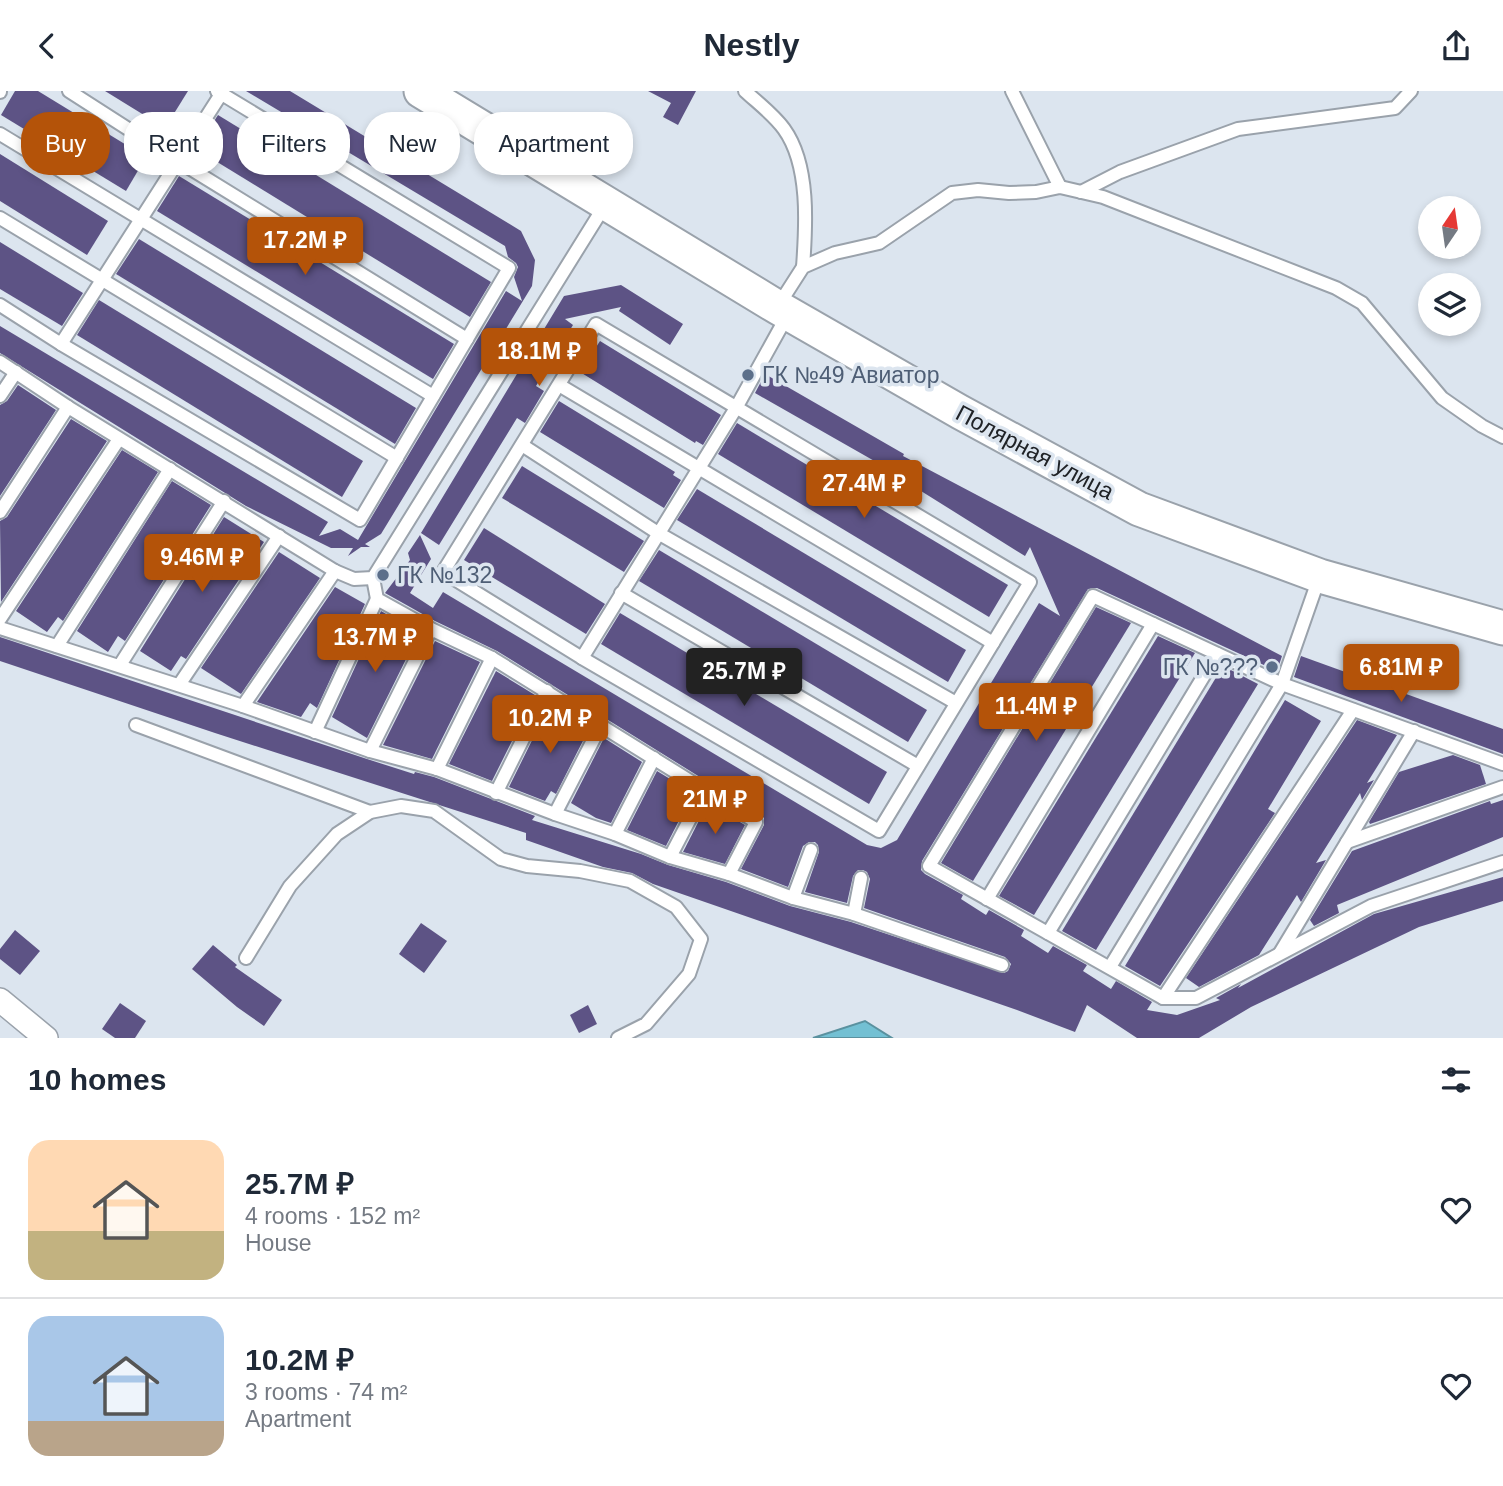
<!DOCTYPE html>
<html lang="en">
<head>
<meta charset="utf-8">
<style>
	:root { --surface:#fff; --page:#f2f2f3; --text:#1f2937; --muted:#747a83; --line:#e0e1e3; --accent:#b45309 }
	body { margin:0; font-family:Helvetica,sans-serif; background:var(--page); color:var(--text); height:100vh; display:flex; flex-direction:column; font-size:26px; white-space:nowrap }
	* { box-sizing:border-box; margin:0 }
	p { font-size:23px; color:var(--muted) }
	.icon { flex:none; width:38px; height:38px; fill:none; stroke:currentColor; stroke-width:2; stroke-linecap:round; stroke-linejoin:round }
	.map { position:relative; height:947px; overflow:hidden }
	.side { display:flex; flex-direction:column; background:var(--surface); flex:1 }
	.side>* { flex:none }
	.hud { position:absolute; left:21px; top:21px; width:700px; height:63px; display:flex; gap:14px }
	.needle { width:46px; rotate:13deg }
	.controls { position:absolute; left:1418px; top:105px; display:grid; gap:14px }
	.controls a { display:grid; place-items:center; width:63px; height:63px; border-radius:50%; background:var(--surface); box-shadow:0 4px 10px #0003; font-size:35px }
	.price { position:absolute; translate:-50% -60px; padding:0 16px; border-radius:7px; background:var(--accent); color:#fff; font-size:23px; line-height:46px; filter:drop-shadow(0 2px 4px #0008) }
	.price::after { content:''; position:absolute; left:50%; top:42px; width:21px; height:16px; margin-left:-10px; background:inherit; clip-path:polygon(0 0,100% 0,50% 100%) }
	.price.active { background:#222; color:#fff }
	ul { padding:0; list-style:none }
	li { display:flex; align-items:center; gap:21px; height:175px; padding:0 28px }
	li+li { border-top:2px solid var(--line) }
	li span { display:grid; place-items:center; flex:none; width:196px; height:140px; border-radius:21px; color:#555 }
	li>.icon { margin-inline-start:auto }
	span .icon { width:84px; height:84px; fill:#fffc; stroke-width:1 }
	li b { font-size:30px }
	h2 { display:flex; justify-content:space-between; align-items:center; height:84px; padding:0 28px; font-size:30px }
	.pill { padding:0 24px; border-radius:28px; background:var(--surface); box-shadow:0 4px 10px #0003; font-size:24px; line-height:63px }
	.pill.active { background:var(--accent); color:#fff }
	header { display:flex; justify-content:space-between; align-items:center; height:91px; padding:0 28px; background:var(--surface); font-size:32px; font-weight:700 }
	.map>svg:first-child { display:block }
	.water { fill:#73c0d3; stroke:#5a919f; stroke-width:2 }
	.building { fill:#5d5385 }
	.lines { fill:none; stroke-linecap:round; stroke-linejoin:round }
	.lane-casing { stroke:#9aa2ab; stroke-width:16 }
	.street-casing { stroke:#9aa2ab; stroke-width:26 }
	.secondary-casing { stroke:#9aa2ab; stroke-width:37 }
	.lane { stroke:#fff; stroke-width:12 }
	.street { stroke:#fff; stroke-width:23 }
	.secondary { stroke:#fff; stroke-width:33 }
	.service-dot { fill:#5c6f8a; stroke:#dce5ef; stroke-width:2.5 }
	.labels { text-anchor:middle; stroke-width:7; stroke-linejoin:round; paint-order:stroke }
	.service-label { font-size:23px; fill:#4e5e75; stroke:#dce5ef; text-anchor:start }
	.street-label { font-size:23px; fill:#202327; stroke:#dce5ef }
</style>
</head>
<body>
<header><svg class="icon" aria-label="back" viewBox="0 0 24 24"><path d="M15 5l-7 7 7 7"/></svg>Nestly<svg class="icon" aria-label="share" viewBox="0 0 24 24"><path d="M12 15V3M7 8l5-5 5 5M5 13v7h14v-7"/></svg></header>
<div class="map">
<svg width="1503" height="947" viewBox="0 0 1503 947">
	<rect width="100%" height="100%" fill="#dce5ef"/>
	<path class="water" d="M865,930L892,947H813Z"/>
	<g class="building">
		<path d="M15,0H38L146,66L126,100L1,24Z"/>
		<path d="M105,0H188L165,37Z"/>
		<path d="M246,0H290L521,140L535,169L532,195L381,443L365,453L370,456H361L348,465L353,457H331L246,415L0,262V235L328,431L319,445L340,438L358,449L506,200L522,210L514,186L518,176L516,172L508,166L505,155Z"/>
		<path d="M648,0H696L678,34L663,26L671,12Z"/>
		<path d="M218,24L491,191L470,226L196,58Z"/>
		<path d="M0,63L108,130L87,164L0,110Z"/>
		<path d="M179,85L454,253L433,288L157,120Z"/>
		<path d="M139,148L416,317L395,353L116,183Z"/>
		<path d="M0,151L83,202L62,235L0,198Z"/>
		<path d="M621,194L683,233L670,254L619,220L621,216L565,228L573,234L536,295L544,300L525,332L517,327L439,454L421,442L564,205Z"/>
		<path d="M99,209L363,370L342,406L77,244Z"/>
		<path d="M600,250L721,324L703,354L696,350L695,352L580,281Z"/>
		<path d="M765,283L904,363L903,365L1282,565L1277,580L1097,497L1088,498L922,770L921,779L925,783L963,804L961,808L986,824L989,819L1024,839L1021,845L1048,862L1053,855L1087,874L1083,880L1111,898L1116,890L1152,911L1147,919L1177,924L1220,909L1216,907L1241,893L1238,897L1374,823L1503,786V810L1419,836L1251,916L1199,947H1137L1087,914L1075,941L1017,919L653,793L632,782L603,776L526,749V742L215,642L0,570V546L367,668L414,683L415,681L434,686L535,725L532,729L641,763L668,774L726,791L790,815L851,831L1004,882L1008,880L1011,873L1005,866L864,817L870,788L867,781L863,779H858L853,785L847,812L805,801L819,761L818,754L815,751H809L803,755L788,796L741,778L764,734V727L761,724L497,560L435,530L385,502L410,469L408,462L420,444L431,468L410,502L433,517L443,501L867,754L881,757L897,749L1039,512L1060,525L1030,456L1025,465L905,390L906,388L755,302Z"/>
		<path d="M18,294L56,319L0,405V314L7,310Z"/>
		<path d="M559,310L675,381L673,384L681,389L664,417L540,341Z"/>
		<path d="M71,328L107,350L1,511L0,430L7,426Z"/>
		<path d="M737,332L1008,494L989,526L718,363Z"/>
		<path d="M122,359L158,381L63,530L58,526L47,541L16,520Z"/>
		<path d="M522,375L644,450L624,481L502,407Z"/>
		<path d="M172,390L211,414L125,550L118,545L108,561L77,540Z"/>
		<path d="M697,398L966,559L948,591L677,429Z"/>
		<path d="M224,426L264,451L186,568L181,565L171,580L140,560Z"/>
		<path d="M484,437L605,513L586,543L464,469Z"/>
		<path d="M659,459L927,619L908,651L639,490Z"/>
		<path d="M279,461L320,487L241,603L201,577Z"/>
		<path d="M335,496L365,513L317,617L310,612L301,626L257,611Z"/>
		<path d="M1096,516L1131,532L973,790L941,772Z"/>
		<path d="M381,520L419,542L367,647L332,626Z"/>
		<path d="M620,522L887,681L869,713L601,553Z"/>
		<path d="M1158,545L1195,562L1034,824L999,805Z"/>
		<path d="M435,550L480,571L432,668L383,654Z"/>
		<path d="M1301,565L1503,638V663L1294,586Z"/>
		<path d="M1223,575L1258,593L1096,859L1062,840Z"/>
		<path d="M496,580L535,604L492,690L449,673Z"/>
		<path d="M1285,609L1321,630L1268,718L1275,722L1160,895L1125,875Z"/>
		<path d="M550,613L589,638L556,703L551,700L545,710L509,696Z"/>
		<path d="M1357,629L1397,644L1367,692L1374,689L1362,709L1360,702L1316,772L1326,769L1301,811L1297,804L1259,864L1199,896L1186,887Z"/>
		<path d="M604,647L642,671L611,732L596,727L571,712Z"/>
		<path d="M1453,664L1480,674L1486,693L1370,733L1369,731L1399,681Z"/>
		<path d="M657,680L693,702L666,755L627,739Z"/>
		<path d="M1503,709V746L1337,814L1339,822L1314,835L1310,829L1352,760L1490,710L1491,713Z"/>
		<path d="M708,712L745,734L725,773L683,761Z"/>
		<path d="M421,832L447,850L424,882L399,863Z"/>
		<path d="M15,839L40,860L20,884L0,868V858Z"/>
		<path d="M213,854L237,874L235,876L282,909L264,935L237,916L192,878Z"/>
		<path d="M120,912L146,930L135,947H115L102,938Z"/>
		<path d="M588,914L597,933L579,942L570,924Z"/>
	</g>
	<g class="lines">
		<defs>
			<g id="lane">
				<path d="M69,0L178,70L467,248"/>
				<path d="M745,0C758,12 774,24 784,38C810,74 806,135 803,176"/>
				<path d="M1012,0L1060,96"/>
				<path d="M0,1V0"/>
				<path d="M0,43L433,305"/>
				<path d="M1081,101L1120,81L1238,38L1395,17L1411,0"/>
				<path d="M0,127L397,367"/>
				<path d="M0,214L61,253L360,429L509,177L217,0"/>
				<path d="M778,215L803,176L835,162L879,152L952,102L978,99L1009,102L1036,101L1060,96L1103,106L1336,197L1362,212L1442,307L1482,335L1503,346"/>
				<path d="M596,233L1030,491L879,740L582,567L443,481Z"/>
				<path d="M61,253L223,0"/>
				<path d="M0,271L68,316L335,480L354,488L373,487L605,114"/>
				<path d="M559,294L993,552"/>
				<path d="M0,305L16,281"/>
				<path d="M522,354L658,442L956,612"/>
				<path d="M0,421L68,316"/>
				<path d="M373,487L377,508L431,538L492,567L756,731L729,783"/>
				<path d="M621,502L918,675"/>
				<path d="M0,528L119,348"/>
				<path d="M0,537L243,615L370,660L437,678L555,723L615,743L670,766L729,783L793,807L854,823L1002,874"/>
				<path d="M57,555L170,378"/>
				<path d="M582,567L736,317L787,225"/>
				<path d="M120,574L224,410"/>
				<path d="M179,594L279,445"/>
				<path d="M243,615L335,480"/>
				<path d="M136,634L370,721"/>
				<path d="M315,641L377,508"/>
				<path d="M370,660L431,538"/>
				<path d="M1503,673L1282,593L1093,505L929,775L1163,907H1196L1371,815L1503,771"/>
				<path d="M437,678L492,567"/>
				<path d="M496,702L547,600"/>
				<path d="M555,723L601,634"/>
				<path d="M615,743L654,667"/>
				<path d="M1347,751L1503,696"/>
				<path d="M670,766L705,699"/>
				<path d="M793,807L811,759"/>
				<path d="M987,808L1153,533"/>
				<path d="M854,823L861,787"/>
				<path d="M1048,842L1217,563"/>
				<path d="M1280,862L1414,640"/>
				<path d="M246,867L290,795L337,743L370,721L401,715L434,720L501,768L527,775L580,780L630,790L676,816L701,848L689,883L646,933L618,947"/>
				<path d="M1110,876L1282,593L1319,487"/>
				<path d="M1163,907L1353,619"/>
			</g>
			<path id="street" d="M0,909L46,947"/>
			<path id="secondary" d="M421,0L777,216L960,321L1139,418L1320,485L1503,537"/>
		</defs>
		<use href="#lane" class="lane-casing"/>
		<use href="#street" class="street-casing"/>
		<use href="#secondary" class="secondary-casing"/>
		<use href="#lane" class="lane"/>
		<use href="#street" class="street"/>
		<use href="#secondary" class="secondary"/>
	</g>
	<g class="service-dot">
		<circle cx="748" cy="284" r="7"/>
		<circle cx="383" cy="484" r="7"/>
		<circle cx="1272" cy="576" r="7"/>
	</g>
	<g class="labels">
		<g class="service-label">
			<text x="762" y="292">ГК №49 Авиатор</text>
			<text x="397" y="492">ГК №132</text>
			<text x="1258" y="584" text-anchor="end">ГК №???</text>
		</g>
		<g class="street-label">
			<text transform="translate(1035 361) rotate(28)" y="8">Полярная улица</text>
		</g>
	</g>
</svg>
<div class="controls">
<a><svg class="needle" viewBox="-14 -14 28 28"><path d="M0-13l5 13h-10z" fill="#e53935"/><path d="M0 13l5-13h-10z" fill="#747a83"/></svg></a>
<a><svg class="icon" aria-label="layers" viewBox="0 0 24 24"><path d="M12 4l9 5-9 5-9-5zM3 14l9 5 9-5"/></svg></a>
</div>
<b class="price" style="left:305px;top:186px">17.2M ₽</b>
<b class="price" style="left:539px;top:297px">18.1M ₽</b>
<b class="price" style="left:864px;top:429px">27.4M ₽</b>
<b class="price" style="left:202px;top:503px">9.46M ₽</b>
<b class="price" style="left:375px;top:583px">13.7M ₽</b>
<b class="price" style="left:1401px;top:613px">6.81M ₽</b>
<b class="price active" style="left:744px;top:617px">25.7M ₽</b>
<b class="price" style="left:1036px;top:652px">11.4M ₽</b>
<b class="price" style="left:550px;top:664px">10.2M ₽</b>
<b class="price" style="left:715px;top:745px">21M ₽</b>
<div class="hud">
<a class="pill active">Buy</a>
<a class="pill">Rent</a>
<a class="pill">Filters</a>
<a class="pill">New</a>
<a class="pill">Apartment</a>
</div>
</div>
<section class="side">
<h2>10 homes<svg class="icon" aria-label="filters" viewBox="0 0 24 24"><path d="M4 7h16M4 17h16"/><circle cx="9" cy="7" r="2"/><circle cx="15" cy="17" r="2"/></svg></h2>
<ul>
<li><span style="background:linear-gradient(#ffd9b3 65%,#c2b280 0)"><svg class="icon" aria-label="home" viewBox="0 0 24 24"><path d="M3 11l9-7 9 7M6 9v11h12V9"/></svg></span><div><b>25.7M ₽</b><p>4 rooms · 152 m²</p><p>House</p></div><svg class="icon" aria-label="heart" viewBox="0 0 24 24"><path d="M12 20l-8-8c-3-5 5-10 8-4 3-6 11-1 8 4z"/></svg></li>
<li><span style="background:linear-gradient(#a9c7e8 75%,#b9a48a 0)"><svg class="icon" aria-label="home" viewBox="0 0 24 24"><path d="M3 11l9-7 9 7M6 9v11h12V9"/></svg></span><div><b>10.2M ₽</b><p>3 rooms · 74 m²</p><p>Apartment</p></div><svg class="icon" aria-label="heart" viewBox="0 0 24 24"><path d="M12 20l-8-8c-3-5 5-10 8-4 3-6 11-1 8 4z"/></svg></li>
</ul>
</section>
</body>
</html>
